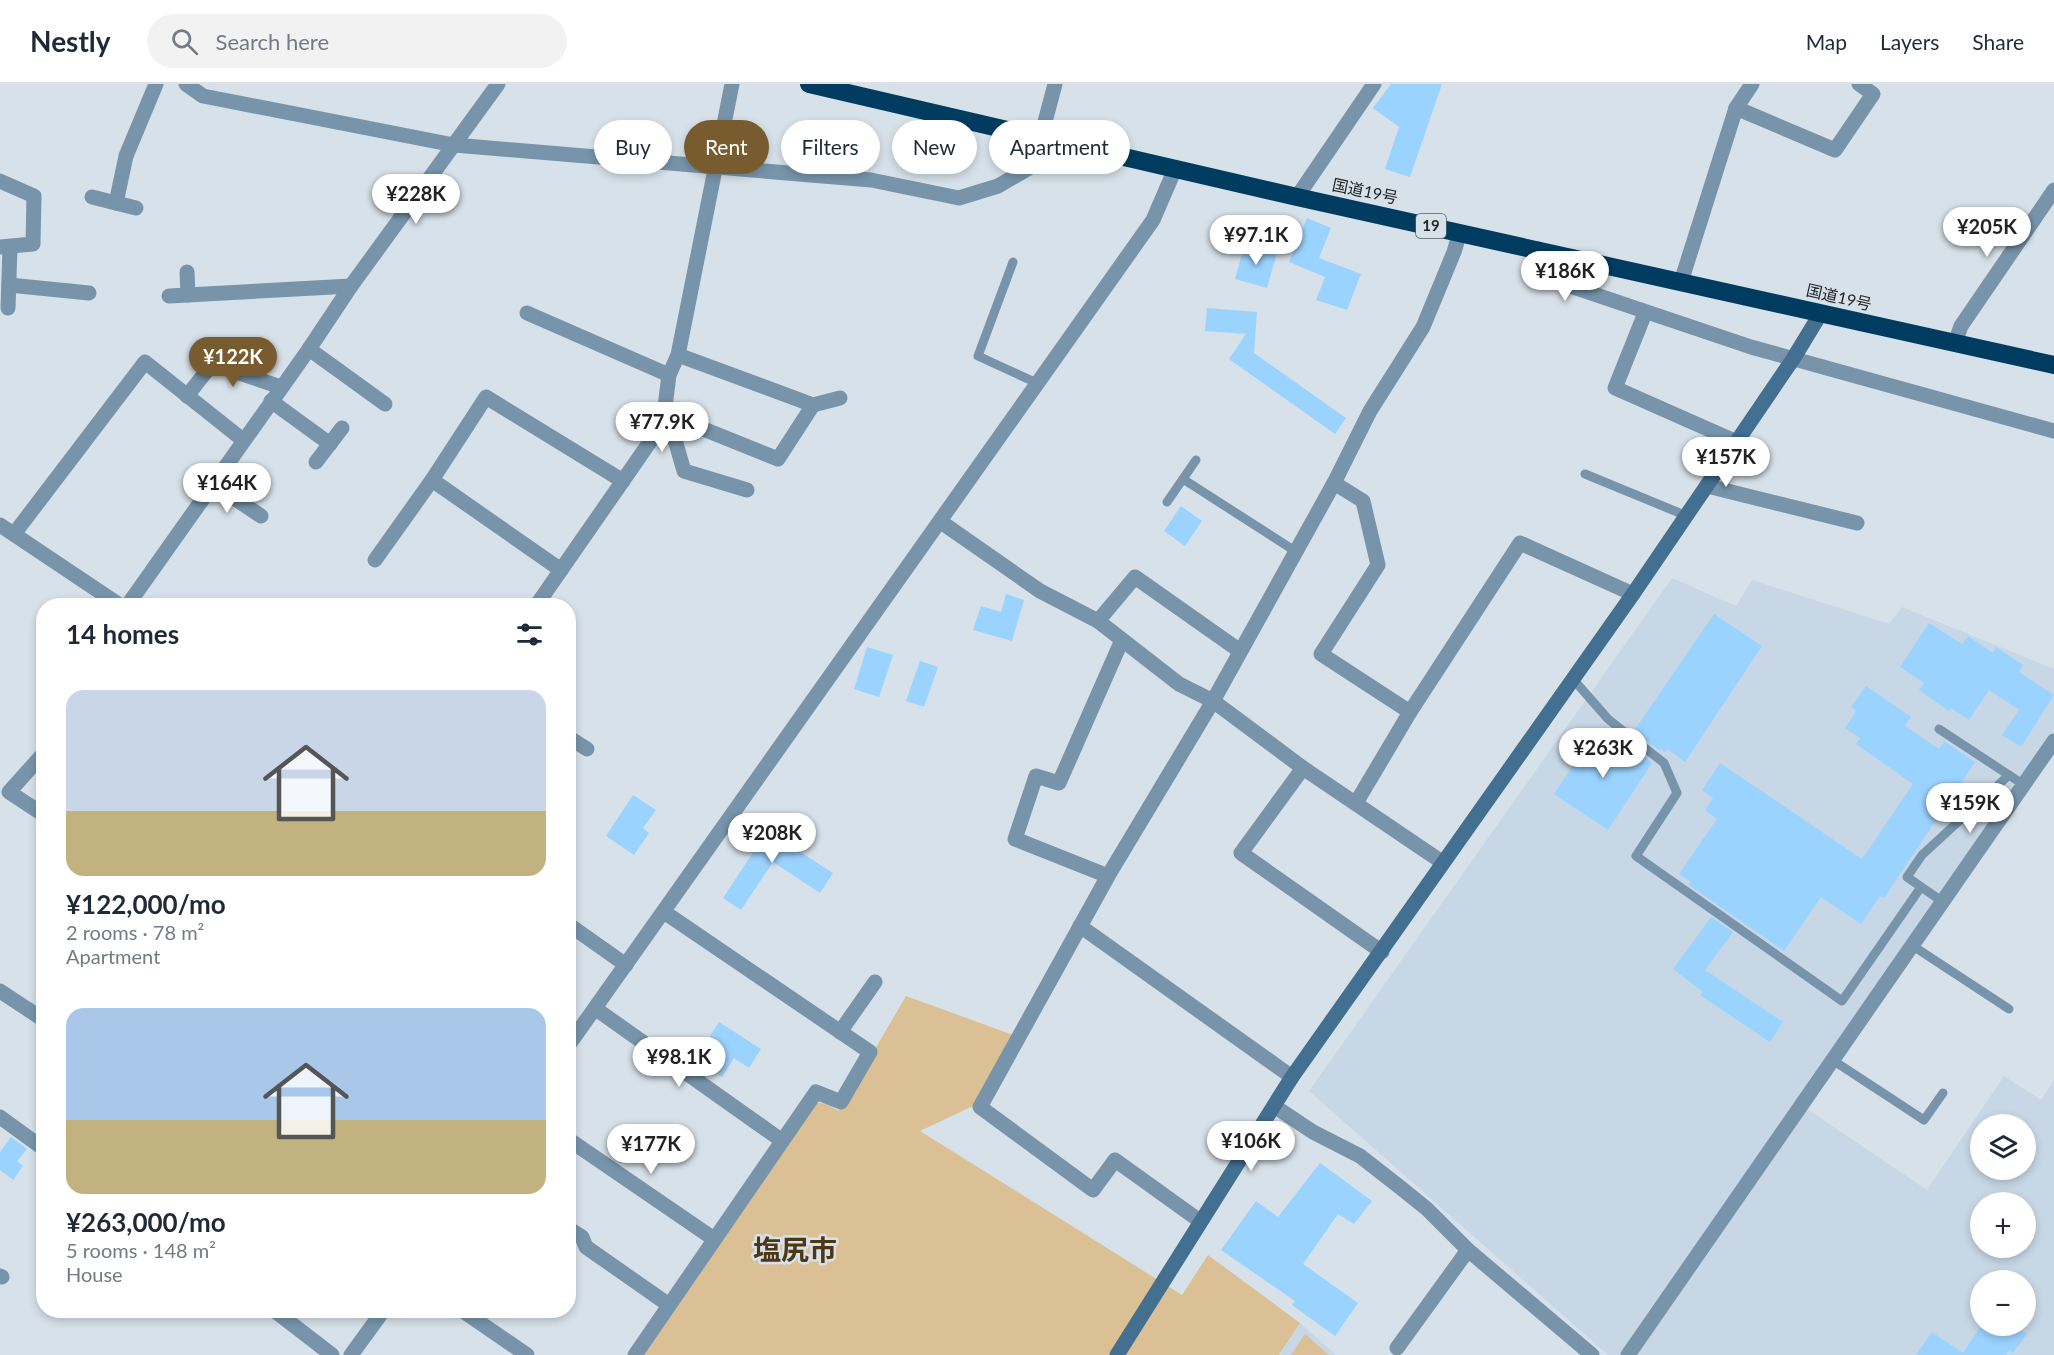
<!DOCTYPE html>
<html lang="en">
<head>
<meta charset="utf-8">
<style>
	:root { --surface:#fff; --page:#f2f2f3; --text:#1f2937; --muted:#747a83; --line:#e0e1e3; --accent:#785c2f }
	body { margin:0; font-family:Lato,"Noto Sans JP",sans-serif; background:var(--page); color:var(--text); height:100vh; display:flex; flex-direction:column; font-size:22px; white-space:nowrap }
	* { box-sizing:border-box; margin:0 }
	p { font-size:20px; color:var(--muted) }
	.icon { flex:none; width:33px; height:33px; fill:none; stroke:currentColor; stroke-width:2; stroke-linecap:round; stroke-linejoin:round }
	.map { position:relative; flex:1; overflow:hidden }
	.panel { position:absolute; left:36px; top:514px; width:540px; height:720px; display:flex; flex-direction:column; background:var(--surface); border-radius:24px; box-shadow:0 3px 9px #0003 }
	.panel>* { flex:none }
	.top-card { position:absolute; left:594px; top:36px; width:570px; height:54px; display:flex; gap:12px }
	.fabs { position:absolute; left:1970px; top:1030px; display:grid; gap:12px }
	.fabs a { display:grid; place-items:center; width:66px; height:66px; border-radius:50%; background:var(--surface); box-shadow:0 3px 9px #0003; font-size:30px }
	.price { position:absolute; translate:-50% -51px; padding:0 14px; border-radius:21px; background:#fff; color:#222; font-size:20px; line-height:39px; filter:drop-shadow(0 2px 3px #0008) }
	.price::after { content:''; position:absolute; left:50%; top:36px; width:18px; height:14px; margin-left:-9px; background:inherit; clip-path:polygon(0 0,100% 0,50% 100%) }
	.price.active { background:var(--accent); color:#fff }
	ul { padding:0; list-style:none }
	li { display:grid; align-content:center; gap:12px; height:318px; padding:0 30px }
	li span { display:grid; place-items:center; height:186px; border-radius:18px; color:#555 }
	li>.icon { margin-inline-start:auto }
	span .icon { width:108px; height:108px; fill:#fffc; stroke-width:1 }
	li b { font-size:26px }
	h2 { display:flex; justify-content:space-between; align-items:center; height:72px; padding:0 30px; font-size:26px }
	.chip { padding:0 21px; border-radius:27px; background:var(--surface); box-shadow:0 3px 9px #0003; font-size:21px; line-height:54px }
	.chip.active { background:var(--accent); color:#fff }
	header { display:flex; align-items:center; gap:36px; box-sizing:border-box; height:84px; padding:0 30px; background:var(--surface); border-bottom:2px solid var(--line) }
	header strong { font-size:28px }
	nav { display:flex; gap:33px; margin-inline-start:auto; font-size:21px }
	.search { width:420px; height:54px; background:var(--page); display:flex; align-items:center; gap:15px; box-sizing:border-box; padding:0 21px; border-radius:33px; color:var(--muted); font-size:22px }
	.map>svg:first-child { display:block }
	.built { fill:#c7d7e5; fill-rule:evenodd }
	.green { fill:#dbbf95 }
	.building { fill:#9bd3ff }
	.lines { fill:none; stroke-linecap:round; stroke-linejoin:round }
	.lane { stroke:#7794ab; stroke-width:9 }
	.street { stroke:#7794ab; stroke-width:15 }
	.secondary { stroke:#436f90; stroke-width:15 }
	.highway { stroke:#003c60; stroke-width:18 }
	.labels { text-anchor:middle; stroke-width:5; stroke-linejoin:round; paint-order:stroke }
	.shield { fill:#d7e1e9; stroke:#585e63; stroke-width:1.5 }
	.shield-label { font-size:15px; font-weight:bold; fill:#222629 }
	.street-label { font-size:16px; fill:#222629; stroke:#d7e1e9 }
	.town-label { font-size:28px; font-weight:bold; fill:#4d3813; stroke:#d7e1e9 }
</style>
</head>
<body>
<header>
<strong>Nestly</strong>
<div class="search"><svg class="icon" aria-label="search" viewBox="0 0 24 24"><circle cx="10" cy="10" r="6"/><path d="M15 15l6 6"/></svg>Search here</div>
<nav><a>Map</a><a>Layers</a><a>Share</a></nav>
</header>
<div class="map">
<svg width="2054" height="1271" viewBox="0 0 2054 1271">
	<rect width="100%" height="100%" fill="#d7e1e9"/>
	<g class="built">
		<path d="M1672,494L1736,522L1752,496L1889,540L1902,523L2054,585V646L1622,1271H1608L1309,1007Z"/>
		<path d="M2004,992L2041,1016L2054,996V1271H1634L1807,1025L1927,1106ZM1980,1041H2025V1086H1980ZM1980,1119H2025V1164H1980ZM1980,1197H2025V1242H1980Z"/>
		<path d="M1300,1239L1336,1271H1280Z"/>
	</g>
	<g class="green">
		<path d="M906,912L1013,951L973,1022L920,1047L1182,1211L1208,1171L1300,1239L1279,1271H641L814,1018L826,1020L839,1027Z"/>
		<path d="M1305,1250L1329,1271H1291Z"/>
	</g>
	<g class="building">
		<path d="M1391,0H1442L1410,93L1385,85L1399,43L1373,24Z"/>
		<path d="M1307,134L1331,144L1319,174L1361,190L1347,226L1316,216L1325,193L1289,178Z"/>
		<path d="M1245,160L1277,169L1267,204L1235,195Z"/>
		<path d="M1207,224L1257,228L1254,269L1346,334L1335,350L1229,275L1246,250L1205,247Z"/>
		<path d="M1181,422L1202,437L1185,462L1164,447Z"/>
		<path d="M1006,510L1024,516L1012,557L973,546L981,522L1001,528Z"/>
		<path d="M1714,530L1762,562L1685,678L1668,665L1665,668L1661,665L1660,667L1634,647Z"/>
		<path d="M1929,539L1962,560L1968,552L1993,569L1996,563L2023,581L2019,588L2054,611L2021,663L2002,651L2019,626L1989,606L1969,636L1951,624L1949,627L1919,606L1924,599L1900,583Z"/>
		<path d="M867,563L893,571L879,613L854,605Z"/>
		<path d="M920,577L938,583L924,623L906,617Z"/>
		<path d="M1866,602L1911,633L1905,642L1939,665L1944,657L1975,678L1884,814L1880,812L1861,840L1821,813L1784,867L1689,801L1691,798L1679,790L1717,735L1705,726L1713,714L1702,706L1720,679L1862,775L1913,700L1856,660L1860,654L1845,644L1856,627L1851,623Z"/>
		<path d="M1597,645L1624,663L1627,658L1652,679L1608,746L1554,710Z"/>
		<path d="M633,711L656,726L643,744L649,749L634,771L606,752Z"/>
		<path d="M749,735L833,789L820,809L773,778L741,826L723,814L754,767L736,755Z"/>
		<path d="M1711,833L1733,848L1705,886L1783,938L1770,958L1700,911L1703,908L1673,885Z"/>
		<path d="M719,938L761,965L749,984L734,974L722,993L704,981L708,976L698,970Z"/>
		<path d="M11,1053L27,1065L17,1077L23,1082L13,1096L0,1086V1068Z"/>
		<path d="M1320,1079L1372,1117L1354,1140L1338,1130L1303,1180L1358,1219L1335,1252L1292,1221L1295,1217L1221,1166L1256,1117L1278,1133Z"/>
		<path d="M1981,1242H2015L2027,1250L2013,1269L2009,1267L2006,1271H1916L1932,1248L1963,1269Z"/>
	</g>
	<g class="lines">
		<g class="lane">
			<path d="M1013,178L978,272L1039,300"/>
			<path d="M1585,390L1687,432"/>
			<path d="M1183,395L1295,467"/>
			<path d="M1167,418L1196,376"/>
			<path d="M1573,595L1608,635L1664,679L1677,709L1636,772L1842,917L1921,803"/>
			<path d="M1939,645L2024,701"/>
			<path d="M1943,818L1907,793L1922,771L2009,691"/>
			<path d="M1913,862L2009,925"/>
			<path d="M1834,977L1924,1036L1943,1009"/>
		</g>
		<g class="street">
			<path d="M186,0L203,12L454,61L871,96L959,114L998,102L1048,73L1055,56"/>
			<path d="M1736,24L1835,66L1873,10L1859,0"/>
			<path d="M1041,53L1055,0"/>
			<path d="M0,97L34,112L33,160L0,163"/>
			<path d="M92,113L136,124"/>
			<path d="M1297,113L1374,0"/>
			<path d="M116,119L126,72L156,0"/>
			<path d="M1538,165C1536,186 1544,190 1561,199L1751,263L2054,347"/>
			<path d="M187,188L188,211"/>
			<path d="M1681,198L1736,24L1752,0"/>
			<path d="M9,201L89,209"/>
			<path d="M169,212L351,202"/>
			<path d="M8,224L10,163"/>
			<path d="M527,229L669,291"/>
			<path d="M1645,229L1615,304L1737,358"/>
			<path d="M1955,259L1961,242L2054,106"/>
			<path d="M309,265L385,320"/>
			<path d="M187,312L212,280L281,303"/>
			<path d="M271,317L330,360"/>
			<path d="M813,321L840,314"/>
			<path d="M666,325L681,336L778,375L813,321L678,271"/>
			<path d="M666,325L684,387L747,406"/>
			<path d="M316,378L342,344"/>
			<path d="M432,396L561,486"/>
			<path d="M1334,399L1363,417L1378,481L1321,570L1410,628"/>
			<path d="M213,400L261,432"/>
			<path d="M1707,402L1857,439"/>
			<path d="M941,438L1040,507L1098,537L1179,600L1213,617L1303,684L1442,778"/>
			<path d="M0,441L121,522"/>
			<path d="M14,450L145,278L243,356"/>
			<path d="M375,476L432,396L486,313L623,397"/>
			<path d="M127,522L309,265L351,202L498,0"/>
			<path d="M536,522L663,339L669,291L678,271L732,0"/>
			<path d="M1098,537L1135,493L1240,567"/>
			<path d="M568,653L587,665"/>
			<path d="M44,669L9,708L44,731"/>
			<path d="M1303,684L1241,769L1382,868"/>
			<path d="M1356,719L1410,628L1520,459L1633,510"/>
			<path d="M1108,792L1015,755L1036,692L1059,699L1122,556"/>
			<path d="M568,840L626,881"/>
			<path d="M1080,842L1292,993"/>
			<path d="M0,907L44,936"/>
			<path d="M596,925L781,1056"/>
			<path d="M840,948L875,898"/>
			<path d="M568,962L1153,136L1175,85"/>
			<path d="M1274,1022L1313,1048L1360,1072L1401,1104L1427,1125L1468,1166L1592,1271"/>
			<path d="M0,1033L44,1065"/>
			<path d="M568,1055L714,1155"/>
			<path d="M1200,1137L1115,1076L1093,1106L980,1023L1108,792L1213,617L1334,399L1370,327L1423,243L1454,168L1460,148"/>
			<path d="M568,1144L582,1153L586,1163L669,1221"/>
			<path d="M0,1192L2,1193"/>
			<path d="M275,1227L332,1271"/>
			<path d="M463,1227L527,1271"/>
			<path d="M1397,1264L1468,1166"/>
			<path d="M351,1271L383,1227"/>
			<path d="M635,1271L816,1008L841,1018L870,968L664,828"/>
			<path d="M1628,1271L2054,657"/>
		</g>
		<path class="secondary" d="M1117,1271L1292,993L1633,510L1793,275L1821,229"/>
		<path class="highway" d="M809,0L1297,113L2054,281"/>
	</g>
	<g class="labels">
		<rect class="shield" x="1416" y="130" width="30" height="24" rx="4.5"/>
		<g class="shield-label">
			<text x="1431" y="147">19</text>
		</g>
		<g class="street-label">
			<text transform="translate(1365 107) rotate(12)" y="6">国道19号</text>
			<text transform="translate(1839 213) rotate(13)" y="6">国道19号</text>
		</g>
		<g class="town-label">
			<text x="795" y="1176">塩尻市</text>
		</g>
	</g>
</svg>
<div class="fabs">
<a><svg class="icon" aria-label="layers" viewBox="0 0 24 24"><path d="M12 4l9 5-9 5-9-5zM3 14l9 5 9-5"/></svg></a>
<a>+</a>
<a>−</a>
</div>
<b class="price" style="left:416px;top:141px">¥228K</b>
<b class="price" style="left:1987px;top:174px">¥205K</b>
<b class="price" style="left:1256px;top:182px">¥97.1K</b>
<b class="price" style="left:1565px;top:218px">¥186K</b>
<b class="price active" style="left:233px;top:304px">¥122K</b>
<b class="price" style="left:662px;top:369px">¥77.9K</b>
<b class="price" style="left:1726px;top:404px">¥157K</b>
<b class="price" style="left:227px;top:430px">¥164K</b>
<b class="price" style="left:1603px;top:695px">¥263K</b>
<b class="price" style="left:1970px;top:750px">¥159K</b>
<b class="price" style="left:772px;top:780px">¥208K</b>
<b class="price" style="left:679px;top:1004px">¥98.1K</b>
<b class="price" style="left:1251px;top:1088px">¥106K</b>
<b class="price" style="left:651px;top:1091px">¥177K</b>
<div class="top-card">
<a class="chip">Buy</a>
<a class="chip active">Rent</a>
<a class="chip">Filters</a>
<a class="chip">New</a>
<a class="chip">Apartment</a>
</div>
<section class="panel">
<h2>14 homes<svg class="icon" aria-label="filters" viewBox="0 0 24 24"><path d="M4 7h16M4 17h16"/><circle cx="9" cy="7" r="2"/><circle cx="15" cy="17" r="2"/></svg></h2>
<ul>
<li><span style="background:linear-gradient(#c9d6e8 65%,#c2b280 0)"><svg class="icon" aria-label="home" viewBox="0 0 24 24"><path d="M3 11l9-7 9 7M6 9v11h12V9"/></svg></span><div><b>¥122,000/mo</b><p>2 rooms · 78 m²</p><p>Apartment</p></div></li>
<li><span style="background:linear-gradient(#a9c7e8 60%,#c2b280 0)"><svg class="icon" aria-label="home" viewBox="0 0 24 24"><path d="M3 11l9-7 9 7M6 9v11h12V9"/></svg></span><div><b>¥263,000/mo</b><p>5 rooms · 148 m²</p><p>House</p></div></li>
</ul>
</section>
</div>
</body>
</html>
